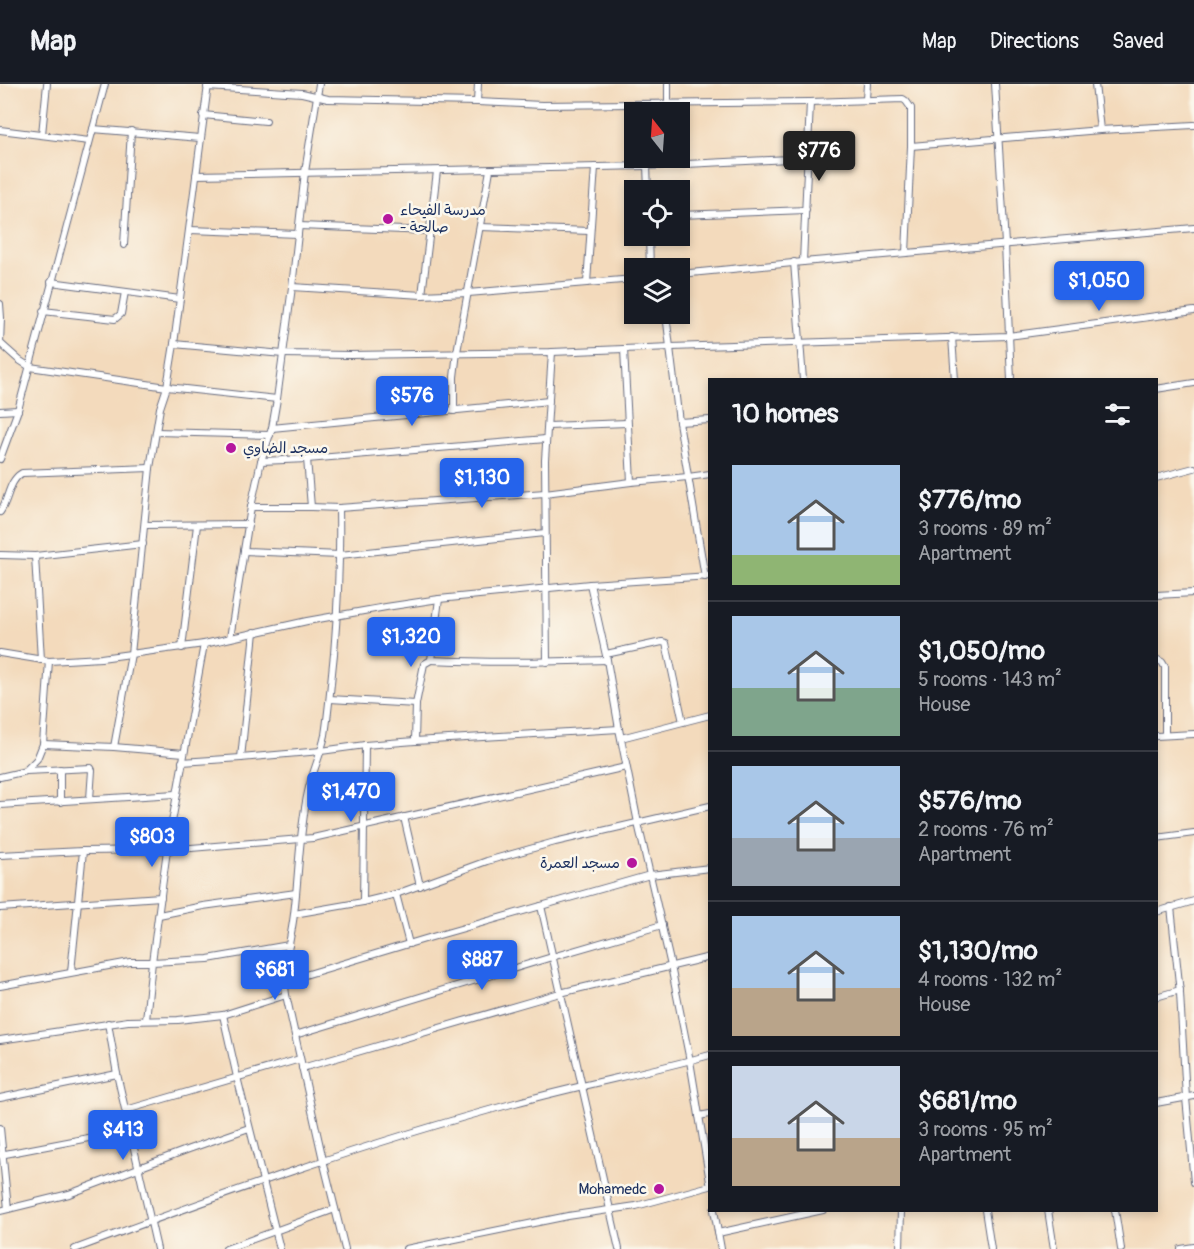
<!DOCTYPE html>
<html lang="en">
<head>
<meta charset="utf-8">
<style>
	:root { --surface:#171b24; --page:#20242c; --text:#f1f3f6; --muted:#9ea1a6; --line:#363941; --accent:#2563eb }
	body { margin:0; font-family:Pangolin,"Playpen Sans Arabic",sans-serif; background:var(--page); color:var(--text); height:100vh; display:flex; flex-direction:column; font-size:22px; white-space:nowrap }
	* { box-sizing:border-box; margin:0 }
	p { font-size:20px; color:var(--muted) }
	.icon { flex:none; width:33px; height:33px; fill:none; stroke:currentColor; stroke-width:2; stroke-linecap:round; stroke-linejoin:round }
	.map { position:relative; flex:1; overflow:hidden }
	.sheet { position:absolute; left:708px; top:294px; width:450px; height:834px; display:flex; flex-direction:column; background:var(--surface); border-radius:0px; box-shadow:0 3px 9px #0003 }
	.sheet>* { flex:none }
	.needle { width:39px; rotate:343deg }
	.fabs { position:absolute; left:624px; top:18px; display:grid; gap:12px }
	.fabs a { display:grid; place-items:center; width:66px; height:66px; border-radius:0px; background:var(--surface); box-shadow:0 3px 9px #0003; font-size:30px }
	.price { position:absolute; translate:-50% -51px; padding:0 14px; border-radius:6px; background:var(--accent); color:#fff; font-size:20px; line-height:39px; filter:drop-shadow(0 2px 3px #0008) }
	.price::after { content:''; position:absolute; left:50%; top:36px; width:18px; height:14px; margin-left:-9px; background:inherit; clip-path:polygon(0 0,100% 0,50% 100%) }
	.price.current { background:#222; color:#fff }
	ul { padding:0; list-style:none }
	li { display:flex; align-items:center; gap:18px; height:150px; padding:0 24px }
	li+li { border-top:2px solid var(--line) }
	li span { display:grid; place-items:center; flex:none; width:168px; height:120px; border-radius:0px; color:#555 }
	li>.icon { margin-inline-start:auto }
	span .icon { width:72px; height:72px; fill:#fffc; stroke-width:1 }
	li b { font-size:26px }
	h2 { display:flex; justify-content:space-between; align-items:center; height:72px; padding:0 24px; font-size:26px }
	header { display:flex; align-items:center; gap:36px; box-sizing:border-box; height:84px; padding:0 30px; background:var(--surface); border-bottom:2px solid var(--line) }
	header strong { font-size:28px }
	nav { display:flex; gap:33px; margin-inline-start:auto; font-size:21px }
	.map>svg:first-child { display:block }
	.lines { fill:none; stroke-linecap:round; stroke-linejoin:round }
	.minor-casing { stroke:#676b7f; stroke-width:8 }
	.minor { stroke:#fff; stroke-width:6 }
	.poi-dot { fill:#b5179e; stroke:#fbf7ec; stroke-width:2 }
	.labels { text-anchor:middle; stroke-width:5; stroke-linejoin:round; paint-order:stroke }
	.poi-label { font-size:15px; fill:#1b2f5e; stroke:#fbf7ec; text-anchor:start }
</style>
</head>
<body>
<header>
<strong>Map</strong>
<nav><a>Map</a><a>Directions</a><a>Saved</a></nav>
</header>
<div class="map">
<svg width="1194" height="1165" viewBox="0 0 1194 1165">
	<rect width="100%" height="100%" fill="#fbf7ec"/>
	<filter id="ink" filterUnits="userSpaceOnUse"><feTurbulence type="fractalNoise" baseFrequency=".0167" numOctaves="2"/><feDisplacementMap in="SourceGraphic" scale="12" xChannelSelector="R" yChannelSelector="G"/><feConvolveMatrix kernelMatrix="1 2 1 2 8 2 1 2 1" color-interpolation-filters="sRGB"/></filter>
	<filter id="wash" filterUnits="userSpaceOnUse"><feTurbulence type="fractalNoise" baseFrequency=".008" numOctaves="4" result="noise"/><feDisplacementMap in="SourceGraphic" scale="24" xChannelSelector="R" yChannelSelector="G"/><feGaussianBlur stdDeviation="1.35" result="paint"/><feColorMatrix in="noise" values="0 0 0 0 0 0 0 0 0 0 0 0 0 0 0 0 0 1.4 0 .05"/><feComposite in="paint" operator="in"/></filter>
	<g filter="url(#wash)">
		<rect width="100%" height="100%" fill="#f3dabc"/>
	</g>
	<g filter="url(#ink)">
		<g class="lines">
			<defs>
				<g id="minor">
					<path d="M995,0L1005,160L1011,296"/>
					<path d="M1095,0L1100,46"/>
					<path d="M207,3L302,9L328,15L477,18L542,21L810,18L903,15L906,17L911,24V62L906,169"/>
					<path d="M866,15L867,0"/>
					<path d="M477,18L478,0"/>
					<path d="M668,19V0"/>
					<path d="M203,31L266,37"/>
					<path d="M93,45L200,54"/>
					<path d="M0,46L89,57"/>
					<path d="M42,50L47,0"/>
					<path d="M911,62L1100,46L1194,41"/>
					<path d="M647,82L648,106"/>
					<path d="M196,91L647,82L808,74"/>
					<path d="M680,131L806,126"/>
					<path d="M299,142L430,147"/>
					<path d="M480,143L590,147"/>
					<path d="M190,146L298,150"/>
					<path d="M649,152L650,184"/>
					<path d="M124,161L131,47"/>
					<path d="M794,178L803,296"/>
					<path d="M803,178L810,18"/>
					<path d="M680,190L803,178L1194,144"/>
					<path d="M51,198L180,215"/>
					<path d="M587,199L595,83"/>
					<path d="M292,203L422,211L468,209L634,195"/>
					<path d="M422,211L437,87"/>
					<path d="M0,220L1,234L0,260"/>
					<path d="M43,227L115,235L121,230L125,208"/>
					<path d="M666,230L679,338L705,493"/>
					<path d="M952,253L955,296"/>
					<path d="M0,259L19,276L30,283L167,303L277,315"/>
					<path d="M174,260L283,270L350,271L552,268L671,263L1008,252L1194,227"/>
					<path d="M624,265L631,398"/>
					<path d="M1156,305L1194,299"/>
					<path d="M0,327L18,326"/>
					<path d="M454,327V293L457,268L490,86"/>
					<path d="M679,338L710,336"/>
					<path d="M548,342L627,339"/>
					<path d="M272,344L549,317"/>
					<path d="M156,348L270,351"/>
					<path d="M0,375L18,326L105,0"/>
					<path d="M307,375L311,423"/>
					<path d="M261,377L307,375L546,355"/>
					<path d="M1156,394L1194,384"/>
					<path d="M251,423H311L339,424L545,409L631,398L688,393L710,390"/>
					<path d="M339,424C340,473 338,521 334,570C331,597 329,624 325,651C321,671 312,688 308,708C299,748 299,789 294,830C291,856 282,884 286,911L323,1076L345,1165"/>
					<path d="M0,428C9,416 8,397 22,389L150,384"/>
					<path d="M145,441L249,440"/>
					<path d="M244,467L340,471L545,449"/>
					<path d="M0,471L35,472L143,460"/>
					<path d="M35,472L41,576"/>
					<path d="M590,500L607,576L619,645L638,739L671,882L690,977L710,1098"/>
					<path d="M1156,511L1194,509"/>
					<path d="M230,554L251,423L261,377L272,344L277,315L292,203L305,88L319,0"/>
					<path d="M182,564L197,441"/>
					<path d="M0,569L49,577L101,574L204,560L307,537L386,523L439,515L590,500L710,492"/>
					<path d="M606,570L662,558L666,559L683,638"/>
					<path d="M1156,575L1162,578L1165,583V650"/>
					<path d="M431,576C490,579 549,578 607,576"/>
					<path d="M547,578L545,376L552,268"/>
					<path d="M330,615L416,620"/>
					<path d="M1156,652L1194,650"/>
					<path d="M621,654L710,631"/>
					<path d="M415,657L416,620L424,580L431,576L439,515"/>
					<path d="M43,660L114,663L184,669"/>
					<path d="M114,663L131,570L150,384L160,324L167,303L174,260L208,1"/>
					<path d="M241,674L254,548"/>
					<path d="M182,678L241,674L321,667L365,661L415,657L619,645"/>
					<path d="M60,685V718"/>
					<path d="M26,686L37,675L43,660L49,577"/>
					<path d="M0,693L26,687L91,684L92,686L90,715"/>
					<path d="M0,721L176,710"/>
					<path d="M404,733L420,802"/>
					<path d="M1156,754L1194,749"/>
					<path d="M0,771L83,767L167,766L313,754L626,683"/>
					<path d="M396,810L409,860"/>
					<path d="M363,818L365,661"/>
					<path d="M541,822L619,1165"/>
					<path d="M1171,823L1180,909L1186,1014L1194,1098"/>
					<path d="M0,824L161,813"/>
					<path d="M1156,828L1194,817"/>
					<path d="M294,830L363,818L396,810L487,777L555,758L710,722"/>
					<path d="M159,831L203,822L296,809"/>
					<path d="M71,888L83,767"/>
					<path d="M285,897L425,855L650,791L710,784"/>
					<path d="M0,902L130,878H152L167,766L204,560"/>
					<path d="M1156,913L1180,906"/>
					<path d="M223,931L237,993L280,1165"/>
					<path d="M146,936L152,878L208,875L289,861"/>
					<path d="M108,939L117,990L157,1165"/>
					<path d="M295,951L552,873L662,841"/>
					<path d="M0,956L128,937L178,936L223,931L286,911"/>
					<path d="M302,984L560,909L710,873"/>
					<path d="M0,1014L117,990"/>
					<path d="M1156,1019L1194,1012"/>
					<path d="M126,1026L300,975"/>
					<path d="M699,1032L710,1030"/>
					<path d="M0,1044L8,1125"/>
					<path d="M0,1071L130,1046"/>
					<path d="M714,1126L721,1165"/>
					<path d="M985,1126L991,1165"/>
					<path d="M1048,1126L1054,1165"/>
					<path d="M1115,1126L1121,1165"/>
					<path d="M0,1127L69,1110L189,1065L249,1044"/>
					<path d="M718,1149L823,1126"/>
					<path d="M75,1165C220,1111 366,1059 515,1019C580,1001 645,989 710,971"/>
					<path d="M226,1165L335,1125"/>
					<path d="M406,1165L568,1132L636,1122L710,1102"/>
					<path d="M900,1165L901,1126"/>
					<path d="M1181,1165L1194,1163"/>
				</g>
			</defs>
			<use href="#minor" class="minor-casing"/>
			<use href="#minor" class="minor"/>
		</g>
	</g>
	<g class="poi-dot">
		<circle cx="388" cy="135" r="6"/>
		<circle cx="231" cy="364" r="6"/>
		<circle cx="632" cy="779" r="6"/>
		<circle cx="659" cy="1105" r="6"/>
	</g>
	<g class="labels">
		<g class="poi-label">
			<text x="400" y="131">مدرسة الفيحاء<tspan x="400" dy="17">- صالحة</tspan></text>
			<text x="243" y="369">مسجد الضاوي</text>
			<text x="620" y="784" text-anchor="end">مسجد العمرة</text>
			<text x="647" y="1110" text-anchor="end">Mohamedc</text>
		</g>
	</g>
</svg>
<div class="fabs">
<a><svg class="needle" viewBox="-14 -14 28 28"><path d="M0-13l5 13h-10z" fill="#e53935"/><path d="M0 13l5-13h-10z" fill="#9ea1a6"/></svg></a>
<a><svg class="icon" aria-label="locate" viewBox="0 0 24 24"><circle cx="12" cy="12" r="6"/><path d="M12 2v4M12 18v4M2 12h4M18 12h4"/></svg></a>
<a><svg class="icon" aria-label="layers" viewBox="0 0 24 24"><path d="M12 4l9 5-9 5-9-5zM3 14l9 5 9-5"/></svg></a>
</div>
<b class="price current" style="left:819px;top:98px">$776</b>
<b class="price" style="left:1099px;top:228px">$1,050</b>
<b class="price" style="left:412px;top:343px">$576</b>
<b class="price" style="left:482px;top:425px">$1,130</b>
<b class="price" style="left:411px;top:584px">$1,320</b>
<b class="price" style="left:351px;top:739px">$1,470</b>
<b class="price" style="left:152px;top:784px">$803</b>
<b class="price" style="left:482px;top:907px">$887</b>
<b class="price" style="left:275px;top:917px">$681</b>
<b class="price" style="left:123px;top:1077px">$413</b>
<section class="sheet">
<h2>10 homes<svg class="icon" aria-label="filters" viewBox="0 0 24 24"><path d="M4 7h16M4 17h16"/><circle cx="9" cy="7" r="2"/><circle cx="15" cy="17" r="2"/></svg></h2>
<ul>
<li><span style="background:linear-gradient(#a9c7e8 75%,#8fb573 0)"><svg class="icon" aria-label="home" viewBox="0 0 24 24"><path d="M3 11l9-7 9 7M6 9v11h12V9"/></svg></span><div><b>$776/mo</b><p>3 rooms · 89 m²</p><p>Apartment</p></div></li>
<li><span style="background:linear-gradient(#a9c7e8 60%,#7fa58c 0)"><svg class="icon" aria-label="home" viewBox="0 0 24 24"><path d="M3 11l9-7 9 7M6 9v11h12V9"/></svg></span><div><b>$1,050/mo</b><p>5 rooms · 143 m²</p><p>House</p></div></li>
<li><span style="background:linear-gradient(#a9c7e8 60%,#9aa5b1 0)"><svg class="icon" aria-label="home" viewBox="0 0 24 24"><path d="M3 11l9-7 9 7M6 9v11h12V9"/></svg></span><div><b>$576/mo</b><p>2 rooms · 76 m²</p><p>Apartment</p></div></li>
<li><span style="background:linear-gradient(#a9c7e8 60%,#b9a48a 0)"><svg class="icon" aria-label="home" viewBox="0 0 24 24"><path d="M3 11l9-7 9 7M6 9v11h12V9"/></svg></span><div><b>$1,130/mo</b><p>4 rooms · 132 m²</p><p>House</p></div></li>
<li><span style="background:linear-gradient(#c9d6e8 60%,#b9a48a 0)"><svg class="icon" aria-label="home" viewBox="0 0 24 24"><path d="M3 11l9-7 9 7M6 9v11h12V9"/></svg></span><div><b>$681/mo</b><p>3 rooms · 95 m²</p><p>Apartment</p></div></li>
</ul>
</section>
</div>
</body>
</html>
